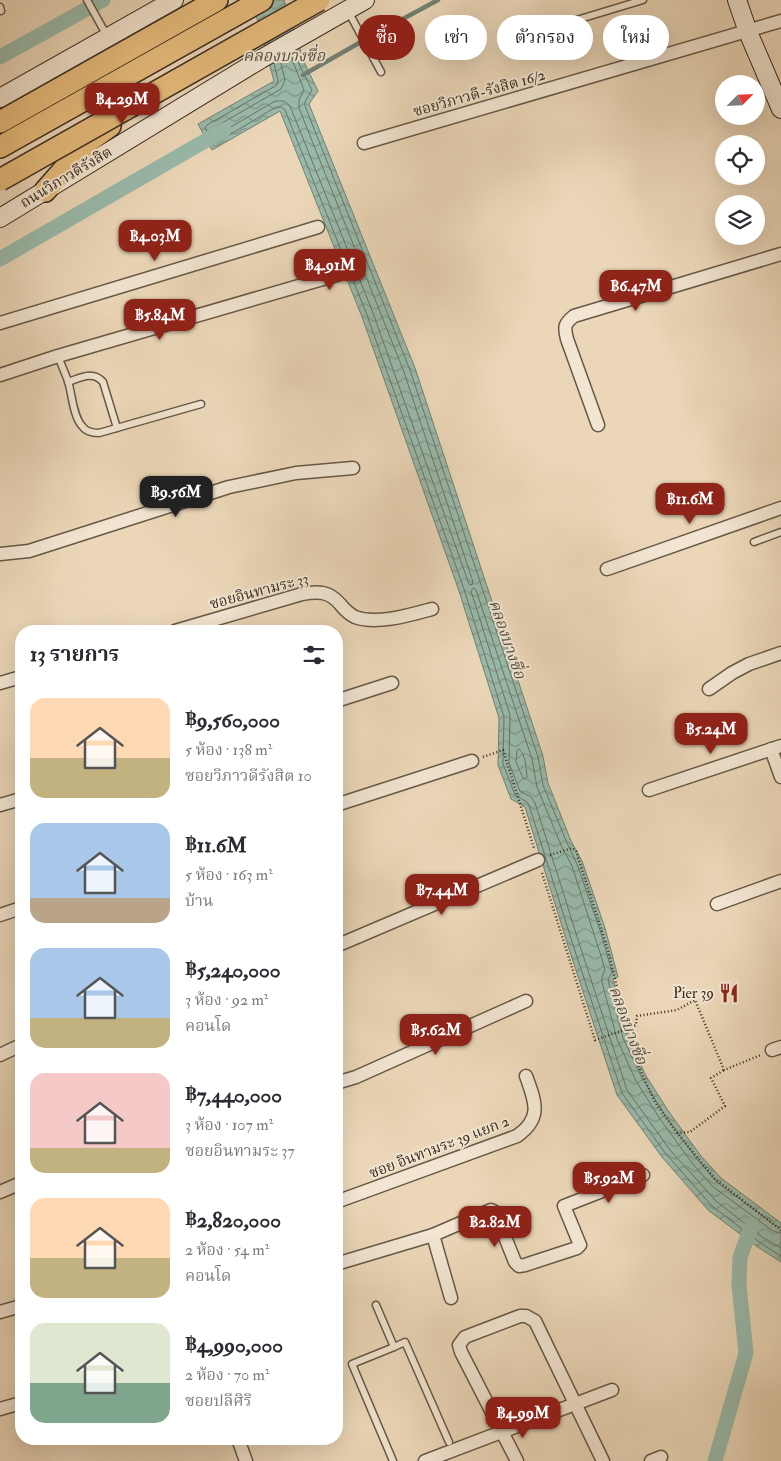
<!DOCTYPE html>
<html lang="th">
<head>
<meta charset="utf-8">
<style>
	:root { --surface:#fff; --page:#f7f7f7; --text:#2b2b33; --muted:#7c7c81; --accent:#8f2418 }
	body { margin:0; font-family:"IM FELL Double Pica","Noto Serif Thai",serif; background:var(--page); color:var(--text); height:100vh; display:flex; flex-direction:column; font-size:19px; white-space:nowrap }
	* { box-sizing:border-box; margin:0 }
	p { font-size:16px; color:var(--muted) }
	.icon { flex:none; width:28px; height:28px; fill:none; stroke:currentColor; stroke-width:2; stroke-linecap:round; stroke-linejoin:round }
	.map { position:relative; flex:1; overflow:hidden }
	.panel { position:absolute; left:15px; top:625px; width:328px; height:820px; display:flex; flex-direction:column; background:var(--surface); border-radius:20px; box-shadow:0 5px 20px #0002 }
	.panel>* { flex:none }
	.hud { position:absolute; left:358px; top:15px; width:348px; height:45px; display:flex; gap:10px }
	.needle { width:32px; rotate:66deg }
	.tools { position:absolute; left:715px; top:75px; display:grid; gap:10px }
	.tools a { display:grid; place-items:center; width:50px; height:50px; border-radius:50%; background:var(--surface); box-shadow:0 5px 20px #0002; font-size:25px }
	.price { position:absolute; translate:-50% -42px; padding:0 11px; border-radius:10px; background:var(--accent); color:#fff; font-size:16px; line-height:32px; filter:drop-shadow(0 1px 2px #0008) }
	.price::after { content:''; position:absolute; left:50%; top:30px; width:15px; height:11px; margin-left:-8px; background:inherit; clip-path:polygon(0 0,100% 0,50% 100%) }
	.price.selected { background:#222; color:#fff }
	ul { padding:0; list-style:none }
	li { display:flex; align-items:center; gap:15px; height:125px; padding:0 15px }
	li span { display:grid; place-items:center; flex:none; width:140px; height:100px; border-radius:15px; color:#555 }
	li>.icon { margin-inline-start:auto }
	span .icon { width:60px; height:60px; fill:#fffc; stroke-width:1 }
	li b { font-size:21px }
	h2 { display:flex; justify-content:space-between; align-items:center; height:60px; padding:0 15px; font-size:21px }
	.tag { padding:0 18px; border-radius:22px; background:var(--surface); box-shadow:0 5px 20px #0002; font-size:18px; line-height:45px }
	.tag.selected { background:var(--accent); color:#fff }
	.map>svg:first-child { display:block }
	.water { fill:url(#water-waves); stroke:#738274 }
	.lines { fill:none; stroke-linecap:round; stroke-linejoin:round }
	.shore { stroke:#6a7466; stroke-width:1 }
	.stream { stroke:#738274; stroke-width:4.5 }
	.canal { stroke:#99baab; stroke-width:15 }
	.lane-casing { stroke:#665847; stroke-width:9 }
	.street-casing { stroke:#665847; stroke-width:15 }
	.secondary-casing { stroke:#3a2d21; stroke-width:20 }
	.highway-casing { stroke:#3a2d21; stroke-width:24 }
	.path { stroke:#3a2d21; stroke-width:2.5; stroke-dasharray:1 2.5; stroke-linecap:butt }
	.lane { stroke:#f2e5d1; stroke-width:6 }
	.street { stroke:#f2e5d1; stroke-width:12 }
	.secondary { stroke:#f2e5d1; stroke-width:18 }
	.highway { stroke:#e6bc7c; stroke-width:21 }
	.highway-bridge-casing { stroke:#3a2d21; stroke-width:24; stroke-linecap:butt }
	.highway-bridge { stroke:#e6bc7c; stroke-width:21 }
	.labels { text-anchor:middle; stroke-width:4; stroke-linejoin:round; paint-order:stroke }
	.street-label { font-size:15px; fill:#3a2d21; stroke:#f2e5d1 }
	.poi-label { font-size:15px; fill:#3a2d21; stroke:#f2e5d1; text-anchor:end }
	.water-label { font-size:16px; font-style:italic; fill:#525044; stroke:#f2e5d1 }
</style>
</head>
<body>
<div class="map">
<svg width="781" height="1461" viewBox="0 0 781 1461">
	<defs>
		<pattern id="water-waves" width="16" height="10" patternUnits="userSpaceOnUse" patternTransform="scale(1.25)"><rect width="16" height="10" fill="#99baab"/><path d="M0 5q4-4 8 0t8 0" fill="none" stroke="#7e988b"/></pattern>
	</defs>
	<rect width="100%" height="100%" fill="#ebd7b8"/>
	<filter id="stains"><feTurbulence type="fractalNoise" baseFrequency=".004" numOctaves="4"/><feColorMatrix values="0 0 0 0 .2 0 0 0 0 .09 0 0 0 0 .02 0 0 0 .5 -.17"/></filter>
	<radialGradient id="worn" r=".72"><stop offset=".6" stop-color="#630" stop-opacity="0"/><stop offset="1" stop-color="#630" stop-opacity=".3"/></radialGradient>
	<path class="water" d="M252,0H284L305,64L318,91L309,104L415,368L543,756L548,783L571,841L582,861L605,928L618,977L613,979L627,1036L646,1076L669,1112L701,1156L721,1178L781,1223V1262L756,1246L708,1210L662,1157L617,1095L569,949L525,807L511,799L498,765L499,718L459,591L362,317L280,111L212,150L198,124L274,81Z"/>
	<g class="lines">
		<g class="shore">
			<path d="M295,51L300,66L312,90L305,102V106L410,370L538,757L543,785L567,843L577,864L600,930L612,972L608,980L623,1038L642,1078L665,1115L697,1159L717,1182L776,1226L781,1227"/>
			<path d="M280,60L285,80L281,89L215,127L214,130L216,133L219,134L275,101H284L290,106L373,313L469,584L472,585L473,582L404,372L299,108V100L304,90L290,54"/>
			<path d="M274,63L278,80L277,85L207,125L205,128L213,142L216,143L276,107H281L285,110L367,315L464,589L504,717L503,764L515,795L527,802L529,805L574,948L622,1093L666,1154L712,1206L759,1242L781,1256"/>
			<path d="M519,749C526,755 526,767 527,777L525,779L523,778L516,762L517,751Z"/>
			<path d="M781,1233L773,1231L712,1186L692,1163L660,1119L636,1081L617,1039L602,982V977L605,970L601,956L572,866L561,845L537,787L532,759L476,590L473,588L471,591L510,715L509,763L520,791L531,797L535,803L580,946L627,1090L670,1150L716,1201L762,1237L781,1248"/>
		</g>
		<path class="stream" d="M303,75L373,35L438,0"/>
		<g class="canal">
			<path d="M0,57L103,0"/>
			<path d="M0,259L224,130"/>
			<path d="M715,1461L746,1353L739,1285L740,1257L752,1225"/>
		</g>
		<defs>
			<g id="lane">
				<path d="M87,0L107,36"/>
				<path d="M0,7L1,11"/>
				<path d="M348,11L381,72"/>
				<path d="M537,32L643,0"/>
				<path d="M58,356C61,364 65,373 68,381C72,394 73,416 82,426C86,432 92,433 99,433L201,404"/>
				<path d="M68,382C80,378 93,370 103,382L117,428"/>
				<path d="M754,542L781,532"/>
				<path d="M376,1305L394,1347L352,1364L393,1461"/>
				<path d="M394,1347L405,1342L449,1442"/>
			</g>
			<g id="street">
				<path d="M364,143L781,21"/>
				<path d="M0,323L318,227"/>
				<path d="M0,375L58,356L340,274"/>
				<path d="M598,425L567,339C564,327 564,324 574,316L781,254"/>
				<path d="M0,554L29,551L229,487L296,473L353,468"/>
				<path d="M607,569L781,508"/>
				<path d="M175,631L302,594C318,591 329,591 340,604C344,609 349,614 355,617C377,625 410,615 432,609"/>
				<path d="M0,683L21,677"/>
				<path d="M709,689L732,673L749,664L781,653"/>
				<path d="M336,701L392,683"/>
				<path d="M771,749L781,777"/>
				<path d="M649,790L781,746"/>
				<path d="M0,805L21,799"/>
				<path d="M336,805L472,761"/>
				<path d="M717,904L781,881"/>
				<path d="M0,915L21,908"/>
				<path d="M336,946L538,860"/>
				<path d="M772,1050L781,1047"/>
				<path d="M0,1055L21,1045"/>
				<path d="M336,1083L356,1077L526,1001"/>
				<path d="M0,1192L21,1183"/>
				<path d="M336,1202L517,1136C543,1118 535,1101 526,1076"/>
				<path d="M433,1235L451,1298"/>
				<path d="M336,1264L433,1235L491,1210L495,1212L515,1262L519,1266L525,1265L577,1248L580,1245L564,1206L643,1175"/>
				<path d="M0,1312L21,1306"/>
				<path d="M0,1409L21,1403"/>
				<path d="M238,1439L246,1461"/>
				<path d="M425,1461L612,1390"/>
				<path d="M517,1461L461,1352L459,1345L465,1337L520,1316H526L535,1321L603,1461"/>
				<path d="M651,1461L661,1457"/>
			</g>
			<g id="secondary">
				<path d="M737,0L748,32L781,109"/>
				<path d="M0,98L174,0"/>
				<path d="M0,218L261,59L365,0"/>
			</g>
			<g id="highway">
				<path d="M0,122L217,0"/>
				<path d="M0,147L262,0"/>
				<path d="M45,191L89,141L110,126"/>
			</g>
		</defs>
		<use href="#lane" class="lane-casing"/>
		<use href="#street" class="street-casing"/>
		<use href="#secondary" class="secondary-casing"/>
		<use href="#highway" class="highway-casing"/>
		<g class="path">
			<path d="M483,757L503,750L534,848"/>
			<path d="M550,855L572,848L576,851L608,950L627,1029L639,1067L655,1102L677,1133L715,1179L781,1230"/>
			<path d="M542,873L595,1040L627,1029L636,1025L637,1016L677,1010L695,1000L724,1070L761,1055"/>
			<path d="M677,1133L690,1132L725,1106L711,1078L724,1070"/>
		</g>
		<use href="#lane" class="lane"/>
		<use href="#street" class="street"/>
		<use href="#secondary" class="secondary"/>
		<use href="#highway" class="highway"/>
		<defs>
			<path id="highway-bridge" d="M0,180L319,0"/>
		</defs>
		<use href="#highway-bridge" class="highway-bridge-casing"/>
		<use href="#highway-bridge" class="highway-bridge"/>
	</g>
	<defs>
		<symbol id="restaurant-bare" viewBox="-9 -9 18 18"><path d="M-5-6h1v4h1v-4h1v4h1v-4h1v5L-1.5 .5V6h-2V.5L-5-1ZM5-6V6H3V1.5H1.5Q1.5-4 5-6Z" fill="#8f2418" stroke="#f2e5d1" stroke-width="2.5" paint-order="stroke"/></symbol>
	</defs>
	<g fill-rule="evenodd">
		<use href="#restaurant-bare" x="715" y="979" width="28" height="28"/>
	</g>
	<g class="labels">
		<g class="street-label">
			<text transform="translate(479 93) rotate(-16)" y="5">ซอยวิภาวดี-รังสิต 16/2</text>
			<text transform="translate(66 177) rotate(-31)" y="5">ถนนวิภาวดีรังสิต</text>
			<text transform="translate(259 591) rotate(-15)" y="5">ซอยอินทามระ 33</text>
			<text transform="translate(439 1147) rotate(-21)" y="5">ซอย อินทามระ 39 แยก 2</text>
		</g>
		<g class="poi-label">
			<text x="714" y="998">Pier 39</text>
		</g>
		<g class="water-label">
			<text x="284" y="61">คลองบางซื่อ</text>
			<text transform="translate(508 639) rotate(71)" y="6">คลองบางซื่อ</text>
			<text transform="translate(629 1025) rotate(70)" y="6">คลองบางซื่อ</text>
		</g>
	</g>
	<rect width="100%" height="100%" filter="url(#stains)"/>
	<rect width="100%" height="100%" fill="url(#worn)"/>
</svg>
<div class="tools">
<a><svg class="needle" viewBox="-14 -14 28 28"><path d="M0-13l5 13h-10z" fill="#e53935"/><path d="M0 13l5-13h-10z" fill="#7c7c81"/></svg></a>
<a><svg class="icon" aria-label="locate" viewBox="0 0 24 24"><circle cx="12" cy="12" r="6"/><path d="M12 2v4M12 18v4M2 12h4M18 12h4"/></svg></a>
<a><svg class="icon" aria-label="layers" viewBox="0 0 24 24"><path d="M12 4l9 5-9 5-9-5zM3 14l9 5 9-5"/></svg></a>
</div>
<b class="price" style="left:122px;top:125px">฿4.29M</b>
<b class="price" style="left:155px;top:262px">฿4.03M</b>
<b class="price" style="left:330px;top:291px">฿4.91M</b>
<b class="price" style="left:636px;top:312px">฿6.47M</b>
<b class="price" style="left:160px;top:341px">฿5.84M</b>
<b class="price selected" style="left:176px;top:518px">฿9.56M</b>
<b class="price" style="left:690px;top:525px">฿11.6M</b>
<b class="price" style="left:711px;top:755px">฿5.24M</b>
<b class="price" style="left:442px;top:916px">฿7.44M</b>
<b class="price" style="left:436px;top:1056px">฿5.62M</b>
<b class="price" style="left:609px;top:1204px">฿5.92M</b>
<b class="price" style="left:495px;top:1248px">฿2.82M</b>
<b class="price" style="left:523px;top:1439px">฿4.99M</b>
<div class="hud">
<a class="tag selected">ซื้อ</a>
<a class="tag">เช่า</a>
<a class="tag">ตัวกรอง</a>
<a class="tag">ใหม่</a>
</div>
<section class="panel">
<h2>13 รายการ<svg class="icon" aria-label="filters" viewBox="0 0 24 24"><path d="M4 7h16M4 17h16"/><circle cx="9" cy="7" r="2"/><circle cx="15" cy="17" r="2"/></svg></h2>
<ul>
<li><span style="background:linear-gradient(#ffd9b3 60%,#c2b280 0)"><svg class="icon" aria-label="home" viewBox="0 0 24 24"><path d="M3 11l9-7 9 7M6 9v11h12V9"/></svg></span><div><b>฿9,560,000</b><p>5 ห้อง · 138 m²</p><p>ซอยวิภาวดีรังสิต 10</p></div></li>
<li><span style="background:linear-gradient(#a9c7e8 75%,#b9a48a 0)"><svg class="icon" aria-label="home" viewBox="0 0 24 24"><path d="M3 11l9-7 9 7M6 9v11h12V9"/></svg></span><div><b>฿11.6M</b><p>5 ห้อง · 163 m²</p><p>บ้าน</p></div></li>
<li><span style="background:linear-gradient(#a9c7e8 70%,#c2b280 0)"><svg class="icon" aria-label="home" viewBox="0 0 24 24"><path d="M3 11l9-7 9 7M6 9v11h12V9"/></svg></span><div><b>฿5,240,000</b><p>3 ห้อง · 92 m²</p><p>คอนโด</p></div></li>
<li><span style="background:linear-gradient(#f6c9c9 75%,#c2b280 0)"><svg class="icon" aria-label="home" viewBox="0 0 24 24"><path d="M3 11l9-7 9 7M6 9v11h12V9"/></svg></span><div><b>฿7,440,000</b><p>3 ห้อง · 107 m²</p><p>ซอยอินทามระ 37</p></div></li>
<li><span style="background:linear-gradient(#ffd9b3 60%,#c2b280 0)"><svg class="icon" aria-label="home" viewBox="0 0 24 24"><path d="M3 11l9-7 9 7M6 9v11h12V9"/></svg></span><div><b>฿2,820,000</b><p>2 ห้อง · 54 m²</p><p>คอนโด</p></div></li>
<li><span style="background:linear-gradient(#dfe7d0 60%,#7fa58c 0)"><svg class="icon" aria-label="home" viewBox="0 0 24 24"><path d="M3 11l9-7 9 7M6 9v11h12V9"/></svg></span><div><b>฿4,990,000</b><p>2 ห้อง · 70 m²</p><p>ซอยปลีศิริ</p></div></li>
</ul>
</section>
</div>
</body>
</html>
